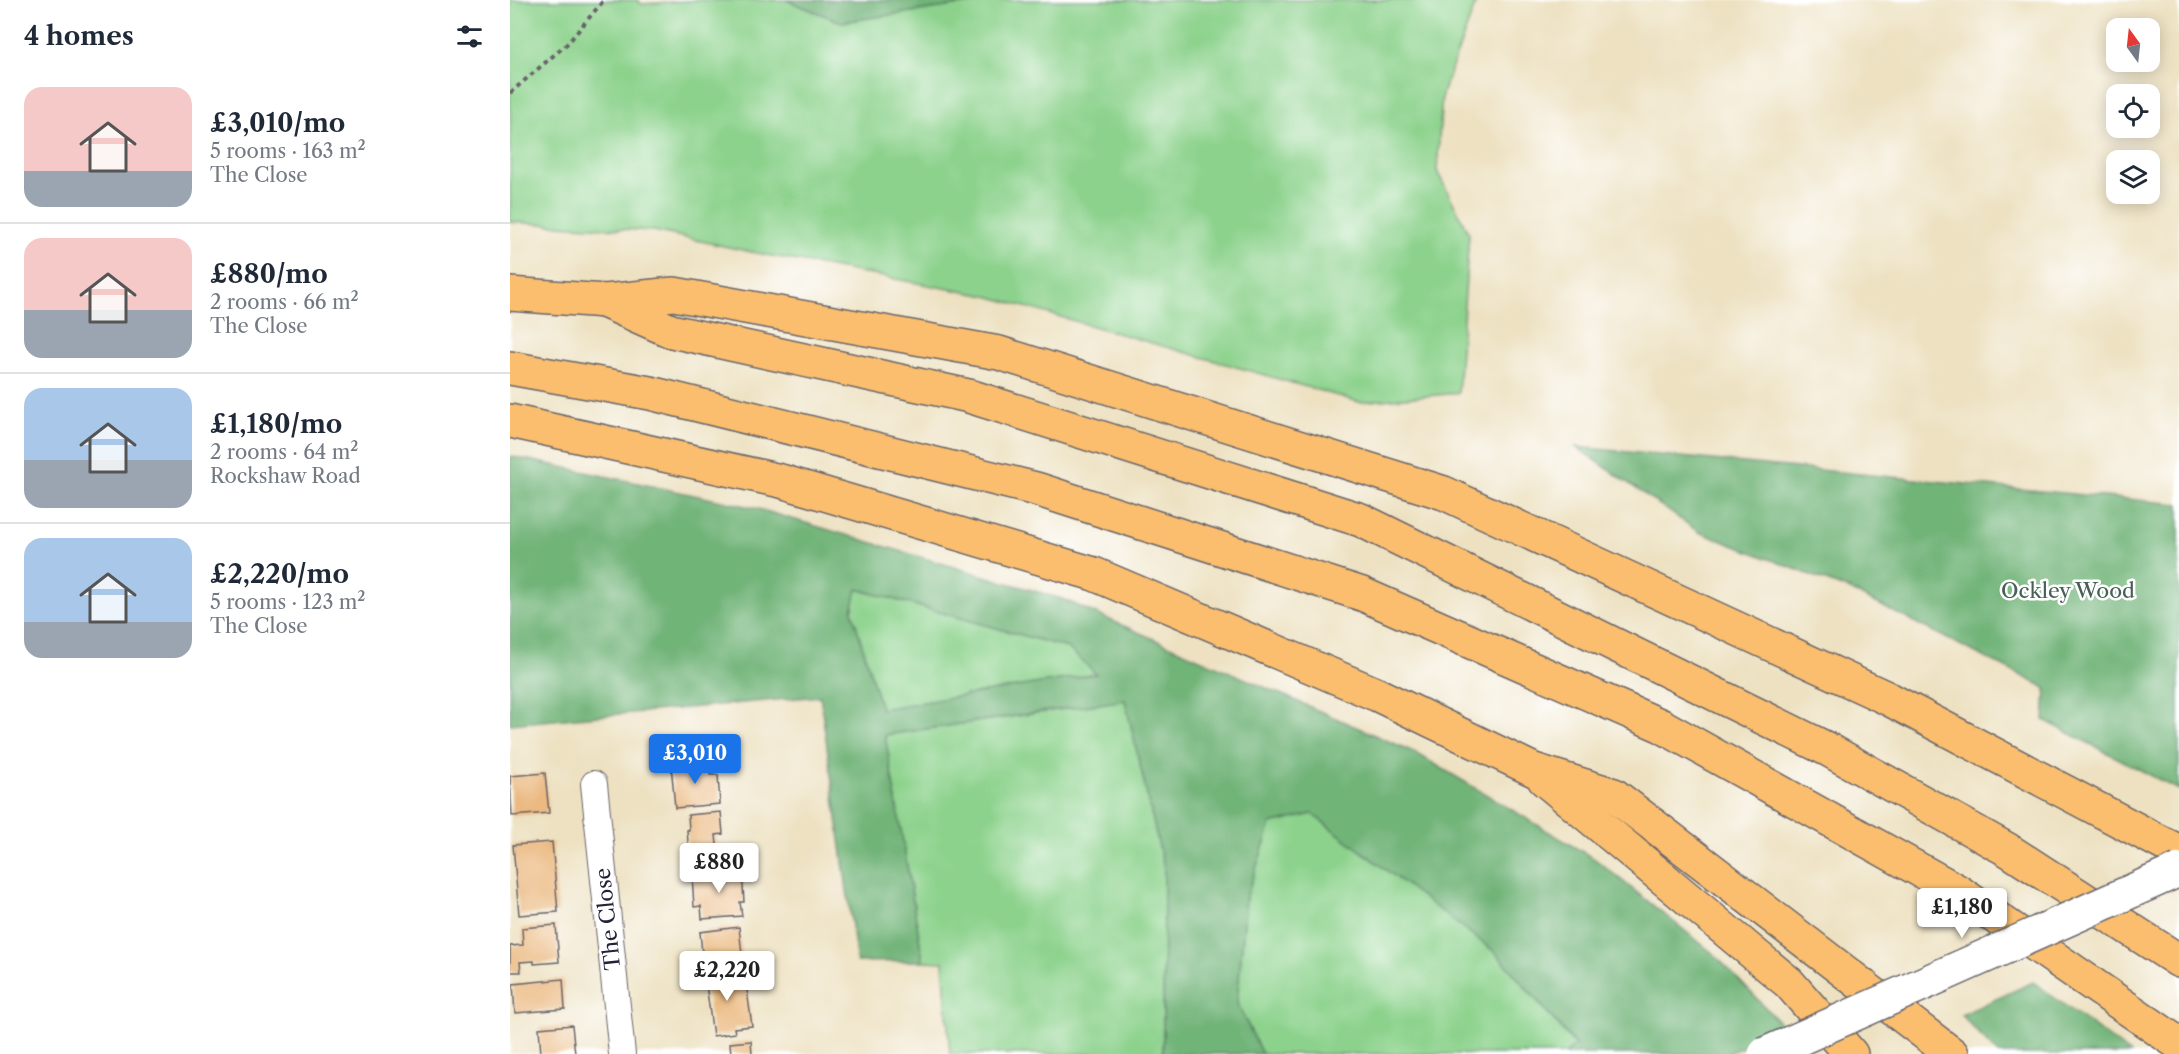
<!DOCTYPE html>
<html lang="en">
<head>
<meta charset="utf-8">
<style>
	:root { --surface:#fff; --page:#f6f6f7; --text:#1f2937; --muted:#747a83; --line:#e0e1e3; --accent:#1a73e8 }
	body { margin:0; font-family:"Libre Caslon Text",serif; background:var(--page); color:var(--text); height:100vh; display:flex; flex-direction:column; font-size:22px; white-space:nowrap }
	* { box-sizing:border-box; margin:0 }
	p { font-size:20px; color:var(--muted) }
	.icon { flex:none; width:33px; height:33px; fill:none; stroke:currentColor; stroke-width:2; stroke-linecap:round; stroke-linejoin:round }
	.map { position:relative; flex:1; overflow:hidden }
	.sheet { display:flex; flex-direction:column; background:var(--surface); width:510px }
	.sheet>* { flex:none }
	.needle { width:39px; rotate:345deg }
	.tools { position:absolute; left:1596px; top:18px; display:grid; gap:12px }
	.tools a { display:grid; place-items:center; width:54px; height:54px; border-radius:12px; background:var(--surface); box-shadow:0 3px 15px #0003; font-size:30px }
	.price { position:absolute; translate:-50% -51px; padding:0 14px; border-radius:6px; background:#fff; color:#222; font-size:20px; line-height:39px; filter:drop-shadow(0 2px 3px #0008) }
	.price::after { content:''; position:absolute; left:50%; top:36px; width:18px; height:14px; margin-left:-9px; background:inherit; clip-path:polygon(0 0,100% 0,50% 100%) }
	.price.active { background:var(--accent); color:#fff }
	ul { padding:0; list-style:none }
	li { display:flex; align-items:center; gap:18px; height:150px; padding:0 24px }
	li+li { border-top:2px solid var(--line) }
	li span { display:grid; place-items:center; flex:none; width:168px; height:120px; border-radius:18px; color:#555 }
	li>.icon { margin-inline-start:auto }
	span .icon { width:72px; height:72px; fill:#fffc; stroke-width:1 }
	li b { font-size:26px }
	h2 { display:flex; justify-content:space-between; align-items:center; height:72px; padding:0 24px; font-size:26px }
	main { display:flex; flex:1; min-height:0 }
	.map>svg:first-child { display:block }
	.green { fill:#8cd28c; stroke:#577a64; stroke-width:1.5 }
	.forest { fill:#71b478; stroke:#4a6b5a; stroke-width:1.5; fill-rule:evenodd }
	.building { fill:#ebb981 }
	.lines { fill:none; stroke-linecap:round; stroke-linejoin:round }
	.minor-casing { stroke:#69656a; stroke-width:28 }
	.motorway-casing { stroke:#69656a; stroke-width:36 }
	.path { stroke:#69656a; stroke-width:4; stroke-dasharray:4.5 4.5; stroke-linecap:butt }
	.minor { stroke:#fff; stroke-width:26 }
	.motorway { stroke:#fbbe6e; stroke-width:33 }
	.tertiary-bridge-casing { stroke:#69656a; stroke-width:36; stroke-linecap:butt }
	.tertiary-bridge { stroke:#fff; stroke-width:33 }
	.labels { text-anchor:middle; stroke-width:5; stroke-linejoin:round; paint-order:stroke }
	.park-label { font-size:21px; fill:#476057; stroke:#fff }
	.street-label { font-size:21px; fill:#22223b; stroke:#fff }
</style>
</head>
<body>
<main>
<section class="sheet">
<h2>4 homes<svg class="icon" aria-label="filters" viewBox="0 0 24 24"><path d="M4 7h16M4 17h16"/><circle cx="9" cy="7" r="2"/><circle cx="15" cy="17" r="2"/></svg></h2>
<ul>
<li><span style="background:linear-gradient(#f6c9c9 70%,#9aa5b1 0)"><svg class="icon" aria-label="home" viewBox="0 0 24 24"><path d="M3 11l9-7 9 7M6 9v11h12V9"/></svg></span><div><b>£3,010/mo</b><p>5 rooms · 163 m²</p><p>The Close</p></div></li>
<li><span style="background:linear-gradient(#f6c9c9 60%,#9aa5b1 0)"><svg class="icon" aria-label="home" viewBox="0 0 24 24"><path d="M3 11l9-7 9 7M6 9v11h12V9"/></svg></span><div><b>£880/mo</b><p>2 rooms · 66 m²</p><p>The Close</p></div></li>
<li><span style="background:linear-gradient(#a9c7e8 60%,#9aa5b1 0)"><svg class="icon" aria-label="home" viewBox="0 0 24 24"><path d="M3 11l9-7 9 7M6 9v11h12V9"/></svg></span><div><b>£1,180/mo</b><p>2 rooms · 64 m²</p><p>Rockshaw Road</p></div></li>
<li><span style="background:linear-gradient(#a9c7e8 70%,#9aa5b1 0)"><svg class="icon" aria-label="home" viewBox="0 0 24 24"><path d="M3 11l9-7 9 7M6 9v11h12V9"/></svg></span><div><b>£2,220/mo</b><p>5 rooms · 123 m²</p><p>The Close</p></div></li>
</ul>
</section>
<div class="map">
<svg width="1669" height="1054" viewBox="0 0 1669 1054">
	<rect width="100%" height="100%" fill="#fff"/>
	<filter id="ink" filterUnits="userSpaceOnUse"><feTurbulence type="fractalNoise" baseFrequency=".0167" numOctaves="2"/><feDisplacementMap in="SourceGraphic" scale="12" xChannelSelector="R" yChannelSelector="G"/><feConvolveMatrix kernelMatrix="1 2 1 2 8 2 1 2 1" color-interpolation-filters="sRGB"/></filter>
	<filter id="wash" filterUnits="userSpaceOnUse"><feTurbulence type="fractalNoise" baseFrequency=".008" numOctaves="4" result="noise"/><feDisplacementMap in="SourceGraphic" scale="24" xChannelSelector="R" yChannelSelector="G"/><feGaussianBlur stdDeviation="1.35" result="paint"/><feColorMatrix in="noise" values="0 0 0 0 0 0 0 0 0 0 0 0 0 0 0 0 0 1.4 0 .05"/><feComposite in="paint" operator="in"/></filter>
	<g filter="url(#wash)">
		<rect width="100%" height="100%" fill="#ede1c1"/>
		<g class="green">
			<path d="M0,0H128L131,4L188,0H276L331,22L485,0H967L932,94L927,171L959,234L948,393L849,402L477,296L251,254L144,231L0,222Z"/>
			<path d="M346,589L558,648L587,674L371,709L342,611Z"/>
			<path d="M615,700L654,868L653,1054H440L433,962L413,961L375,735Z"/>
			<path d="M802,814L985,952L1066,1046L1055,1054H752L727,1003L736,898L761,823Z"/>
		</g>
		<g class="forest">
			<path d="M276,0H485L331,22Z"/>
			<path d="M1066,447L1669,504V790L1534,720L1536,688L1342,591L1189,532Z"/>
			<path d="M0,456L245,508L552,599L906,753L1085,859L1204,954L1275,1028L1217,1054H1055L1066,1045L985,952L802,814L761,824L736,898L727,1003L752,1054H653L654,868L615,700L375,735L413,961L347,962L310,696L0,724ZM347,589L558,648L586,674L371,709L342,611Z"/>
			<path d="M1523,982L1621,1054H1488L1451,1015Z"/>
		</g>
		<g id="blocks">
			<g class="building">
				<path d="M199,761L200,775H208L210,804L165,808L161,764Z"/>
				<path d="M35,773L39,813L2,816L0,776Z"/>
				<path d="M211,812L213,834L206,835L209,865L180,867L177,830H179L178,815Z"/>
				<path d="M42,842L48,912L9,915L3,845Z"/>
				<path d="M232,870L234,902H230L232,916L192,919L191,906L184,907L182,874Z"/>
				<path d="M46,925L49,962L24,964V961L10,962L11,972H0V946L13,945L12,928Z"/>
				<path d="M229,927L232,955L222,956V960L193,963L190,932Z"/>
				<path d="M212,967L214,979L235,976L242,1026L224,1028L225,1033L203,1036L194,969Z"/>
				<path d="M53,979L55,1009L5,1013L3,984Z"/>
				<path d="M62,1025L65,1054H31L29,1028Z"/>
				<path d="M241,1041L242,1054H221L220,1043Z"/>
			</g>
		</g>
	</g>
	<g filter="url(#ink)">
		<use href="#blocks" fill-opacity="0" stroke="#69656a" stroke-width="1.5"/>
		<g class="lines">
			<defs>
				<path id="minor" d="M84,784L112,1054"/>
				<g id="motorway">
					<path d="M0,294L95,301L164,294L489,353L934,493L1379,699L1669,852"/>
					<path d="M96,302L161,331L459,396L851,520L1319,750L1498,850L1669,961"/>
					<path d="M0,368L140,393L526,489L852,594L1152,726L1449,892L1669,1044"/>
					<path d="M0,421L271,481L584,574L868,695L1024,770L1104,795L1442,1054"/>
					<path d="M1034,779L1279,983L1341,1054"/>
				</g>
			</defs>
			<use href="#minor" class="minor-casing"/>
			<use href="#motorway" class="motorway-casing"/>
			<path class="path" d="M0,93L58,43L94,0"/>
			<use href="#minor" class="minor"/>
			<use href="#motorway" class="motorway"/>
			<defs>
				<path id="tertiary-bridge" d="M1255,1054L1669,870"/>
			</defs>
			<use href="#tertiary-bridge" class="tertiary-bridge-casing"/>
			<use href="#tertiary-bridge" class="tertiary-bridge"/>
		</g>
	</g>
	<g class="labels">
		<g class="park-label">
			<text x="1558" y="598">Ockley Wood</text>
		</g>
		<g class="street-label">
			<text transform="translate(98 919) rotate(-96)" y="7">The Close</text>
		</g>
	</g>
</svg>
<div class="tools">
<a><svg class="needle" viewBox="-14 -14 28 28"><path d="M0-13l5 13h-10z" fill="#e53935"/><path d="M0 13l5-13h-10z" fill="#747a83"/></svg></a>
<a><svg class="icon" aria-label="locate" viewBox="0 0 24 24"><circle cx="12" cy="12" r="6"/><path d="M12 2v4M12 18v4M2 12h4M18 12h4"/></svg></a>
<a><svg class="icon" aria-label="layers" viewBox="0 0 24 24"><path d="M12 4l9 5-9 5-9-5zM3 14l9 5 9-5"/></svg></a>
</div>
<b class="price active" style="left:185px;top:785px">£3,010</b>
<b class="price" style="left:209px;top:894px">£880</b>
<b class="price" style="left:1452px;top:939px">£1,180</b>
<b class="price" style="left:217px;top:1002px">£2,220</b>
</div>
</main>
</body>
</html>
